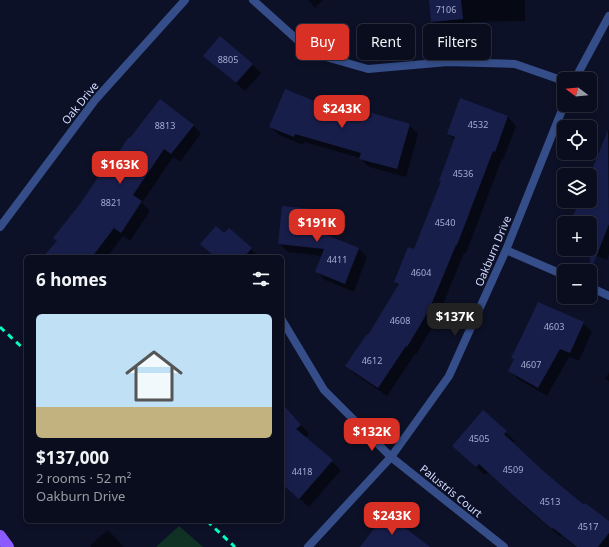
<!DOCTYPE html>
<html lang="en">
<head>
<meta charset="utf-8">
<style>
	:root { --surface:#0a0d1d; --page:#131626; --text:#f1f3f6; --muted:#999ca4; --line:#2a2d3b; --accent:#d93025 }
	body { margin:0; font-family:"Noto Sans",sans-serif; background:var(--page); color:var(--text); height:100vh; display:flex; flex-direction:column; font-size:15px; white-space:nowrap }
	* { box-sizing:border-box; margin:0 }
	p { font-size:13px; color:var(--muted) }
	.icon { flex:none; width:22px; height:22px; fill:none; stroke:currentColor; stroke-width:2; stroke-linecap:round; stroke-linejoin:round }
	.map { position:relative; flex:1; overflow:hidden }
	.panel { position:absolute; left:24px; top:255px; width:260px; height:268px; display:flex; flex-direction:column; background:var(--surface); border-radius:6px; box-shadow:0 2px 6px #0003,0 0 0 1px var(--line) }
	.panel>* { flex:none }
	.guide { position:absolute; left:296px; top:24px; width:253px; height:36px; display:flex; gap:8px }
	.needle { width:26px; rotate:286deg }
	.fabs { position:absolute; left:557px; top:72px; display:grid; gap:8px }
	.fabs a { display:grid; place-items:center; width:40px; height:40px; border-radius:6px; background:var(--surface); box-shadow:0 2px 6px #0003,0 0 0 1px var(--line); font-size:20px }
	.price { position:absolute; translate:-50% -34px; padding:0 9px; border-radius:8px; background:var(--accent); color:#fff; font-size:13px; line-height:26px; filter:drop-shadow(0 1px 2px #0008) }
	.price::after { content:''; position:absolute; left:50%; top:24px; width:12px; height:9px; margin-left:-6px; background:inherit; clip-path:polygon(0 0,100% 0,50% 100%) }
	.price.selected { background:#222; color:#fff }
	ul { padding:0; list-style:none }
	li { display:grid; align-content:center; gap:8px; height:212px; padding:0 12px }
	li span { display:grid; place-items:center; height:124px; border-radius:6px; color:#555 }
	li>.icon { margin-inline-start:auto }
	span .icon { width:72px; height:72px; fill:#fffc; stroke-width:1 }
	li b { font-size:17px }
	h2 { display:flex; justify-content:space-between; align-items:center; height:48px; padding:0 12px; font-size:17px }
	.chip { padding:0 14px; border-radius:6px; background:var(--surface); box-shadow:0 2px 6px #0003,0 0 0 1px var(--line); font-size:14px; line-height:36px }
	.chip.selected { background:var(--accent); color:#fff }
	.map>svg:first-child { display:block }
	.green { fill:#103225 }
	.shadow { fill:#0007 }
	.building { fill:#181e4a }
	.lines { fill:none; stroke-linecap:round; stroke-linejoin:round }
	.minor { stroke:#354e8a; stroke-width:8 }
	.primary { stroke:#8b5bff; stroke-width:12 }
	.rail { stroke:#00ffc4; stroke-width:3; stroke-dasharray:6 5; stroke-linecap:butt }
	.labels { text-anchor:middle; stroke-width:4; stroke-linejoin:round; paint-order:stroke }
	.number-label { font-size:9px; fill:#a5add2 }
	.street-label { font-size:11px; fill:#d4ddff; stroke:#0d1127 }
</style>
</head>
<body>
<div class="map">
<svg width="609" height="547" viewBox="0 0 609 547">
	<rect width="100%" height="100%" fill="#0d1127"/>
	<path class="green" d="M179,526L203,547H156Z"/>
	<g class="shadow">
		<path d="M308,0H323L315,8Z"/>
		<path d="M430,0H525V21L471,22V27L440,30L432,22Z"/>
		<path d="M213,64H252L261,73L245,91Z"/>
		<path d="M461,100L508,117L516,126L503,160L502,159L466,253H464L437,319L416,355L415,354L387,396L355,374L347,366L368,336L399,286L395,282L414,251L442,182L440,180L455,140L448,134Z"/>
		<path d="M323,106L371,119L409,125L418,134L406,177L369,167L360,158L304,142L303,145L279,135L270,127Z"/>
		<path d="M193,125L201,134L180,162L173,157L142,203L150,211L130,241L123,236L107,257H44L58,242L103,176Z"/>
		<path d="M609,129V254L607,260L581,249H590V223H571L580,201H590V177Z"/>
		<path d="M314,210L322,219L321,234L359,249L367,257L354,292L325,280L316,271L322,256L288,252L279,243Z"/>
		<path d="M225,235L251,249L259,257H215Z"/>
		<path d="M583,323L592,332L579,361L569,357L547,396L518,379L509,370L514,360L512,357Z"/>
		<path d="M609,373V382L605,378Z"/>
		<path d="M282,403L309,434L305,438L341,470L309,507L282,483Z"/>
		<path d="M483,412L515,441L512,443L542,471L584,507L609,522V547H576L562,536L561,537L526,508L488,472L485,475L453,446Z"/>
		<path d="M108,530L124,547H91L90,545Z"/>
	</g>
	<g class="building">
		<path d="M429,0H461L463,19L431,22Z"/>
		<path d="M220,36L253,64L236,83L203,56Z"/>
		<path d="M285,89L324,105L371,118L372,113L410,124L397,169L359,159L361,153L295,134L294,137L269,127Z"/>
		<path d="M460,98L508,116L495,152L493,151L457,245H456L429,310L407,347L406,346L378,388L345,366L367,334L368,335L399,284L394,282L408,247L414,249L441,181H439L455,137L447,134Z"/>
		<path d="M160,99L194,125L171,154L164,149L133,195L142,201L121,233L114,228L92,257H43L57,241L53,238L80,204L101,173L103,175L129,137L130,138Z"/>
		<path d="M608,130L609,224L591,270H590V223H570L578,204L590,209V175Z"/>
		<path d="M282,206L314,209L312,229L359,248L345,284L315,272L324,249L278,244Z"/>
		<path d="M216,226L224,233L229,228L252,248L244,257H215L200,244Z"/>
		<path d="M538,302L584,322L570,353L560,349L538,388L508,371L514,359L511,358L520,340Z"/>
		<path d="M282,403L301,425L296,429L333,460L299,499L282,484Z"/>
		<path d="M483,410L507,431L504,434L542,470L584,505L585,503L609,521V533L598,547H577L553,528L552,529L517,499L479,464L476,467L452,446Z"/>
		<path d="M386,513L430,547H360Z"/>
	</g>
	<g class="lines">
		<g class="minor">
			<path d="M253,0L312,53L368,69L448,62L515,64L564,81"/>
			<path d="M575,79L609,16"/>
			<path d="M0,227L95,100L185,0"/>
			<path d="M506,250L564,275"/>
			<path d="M590,287L609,296"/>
			<path d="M282,320L324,390L391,457L504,547"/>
			<path d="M308,547L391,457L449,376L506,250L564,105"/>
		</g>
		<path class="primary" d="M0,536L8,547"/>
		<g class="rail">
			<path d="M0,327L26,351"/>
			<path d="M207,521L235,547"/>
		</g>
	</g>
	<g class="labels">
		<g class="number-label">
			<text x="446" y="13">7106</text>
			<text x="228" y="63">8805</text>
			<text x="478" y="128">4532</text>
			<text x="165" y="129">8813</text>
			<text x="463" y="177">4536</text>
			<text x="111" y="206">8821</text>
			<text x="445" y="226">4540</text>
			<text x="337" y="263">4411</text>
			<text x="421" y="276">4604</text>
			<text x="400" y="324">4608</text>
			<text x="554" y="330">4603</text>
			<text x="372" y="364">4612</text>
			<text x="531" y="368">4607</text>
			<text x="479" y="442">4505</text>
			<text x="513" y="473">4509</text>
			<text x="302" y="475">4418</text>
			<text x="550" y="505">4513</text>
			<text x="588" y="530">4517</text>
		</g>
		<g class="street-label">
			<text transform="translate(80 103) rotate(-51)" y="4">Oak Drive</text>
			<text transform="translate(493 251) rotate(-67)" y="4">Oakburn Drive</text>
			<text transform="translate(451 491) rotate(39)" y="4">Palustris Court</text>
		</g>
	</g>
</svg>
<div class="fabs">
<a><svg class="needle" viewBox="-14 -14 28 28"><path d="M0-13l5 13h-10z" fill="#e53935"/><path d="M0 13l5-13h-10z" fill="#999ca4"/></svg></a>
<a><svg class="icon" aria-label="locate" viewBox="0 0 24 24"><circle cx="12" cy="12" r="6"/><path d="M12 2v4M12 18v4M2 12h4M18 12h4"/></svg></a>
<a><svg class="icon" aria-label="layers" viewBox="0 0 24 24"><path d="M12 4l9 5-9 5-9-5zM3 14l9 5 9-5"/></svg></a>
<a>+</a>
<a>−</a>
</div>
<b class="price" style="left:342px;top:129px">$243K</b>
<b class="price" style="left:120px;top:185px">$163K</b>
<b class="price" style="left:317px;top:243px">$191K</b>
<b class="price selected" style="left:455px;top:337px">$137K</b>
<b class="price" style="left:372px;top:452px">$132K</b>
<b class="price" style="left:392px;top:536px">$243K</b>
<div class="guide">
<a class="chip selected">Buy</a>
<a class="chip">Rent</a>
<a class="chip">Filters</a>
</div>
<section class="panel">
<h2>6 homes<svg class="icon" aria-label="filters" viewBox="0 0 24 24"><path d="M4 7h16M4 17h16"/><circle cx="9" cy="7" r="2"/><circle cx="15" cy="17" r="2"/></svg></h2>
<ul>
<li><span style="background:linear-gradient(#bfe0f5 75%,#c2b280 0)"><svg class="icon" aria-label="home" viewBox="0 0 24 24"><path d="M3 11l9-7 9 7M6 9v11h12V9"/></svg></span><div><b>$137,000</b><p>2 rooms · 52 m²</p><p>Oakburn Drive</p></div></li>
</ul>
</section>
</div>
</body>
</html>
